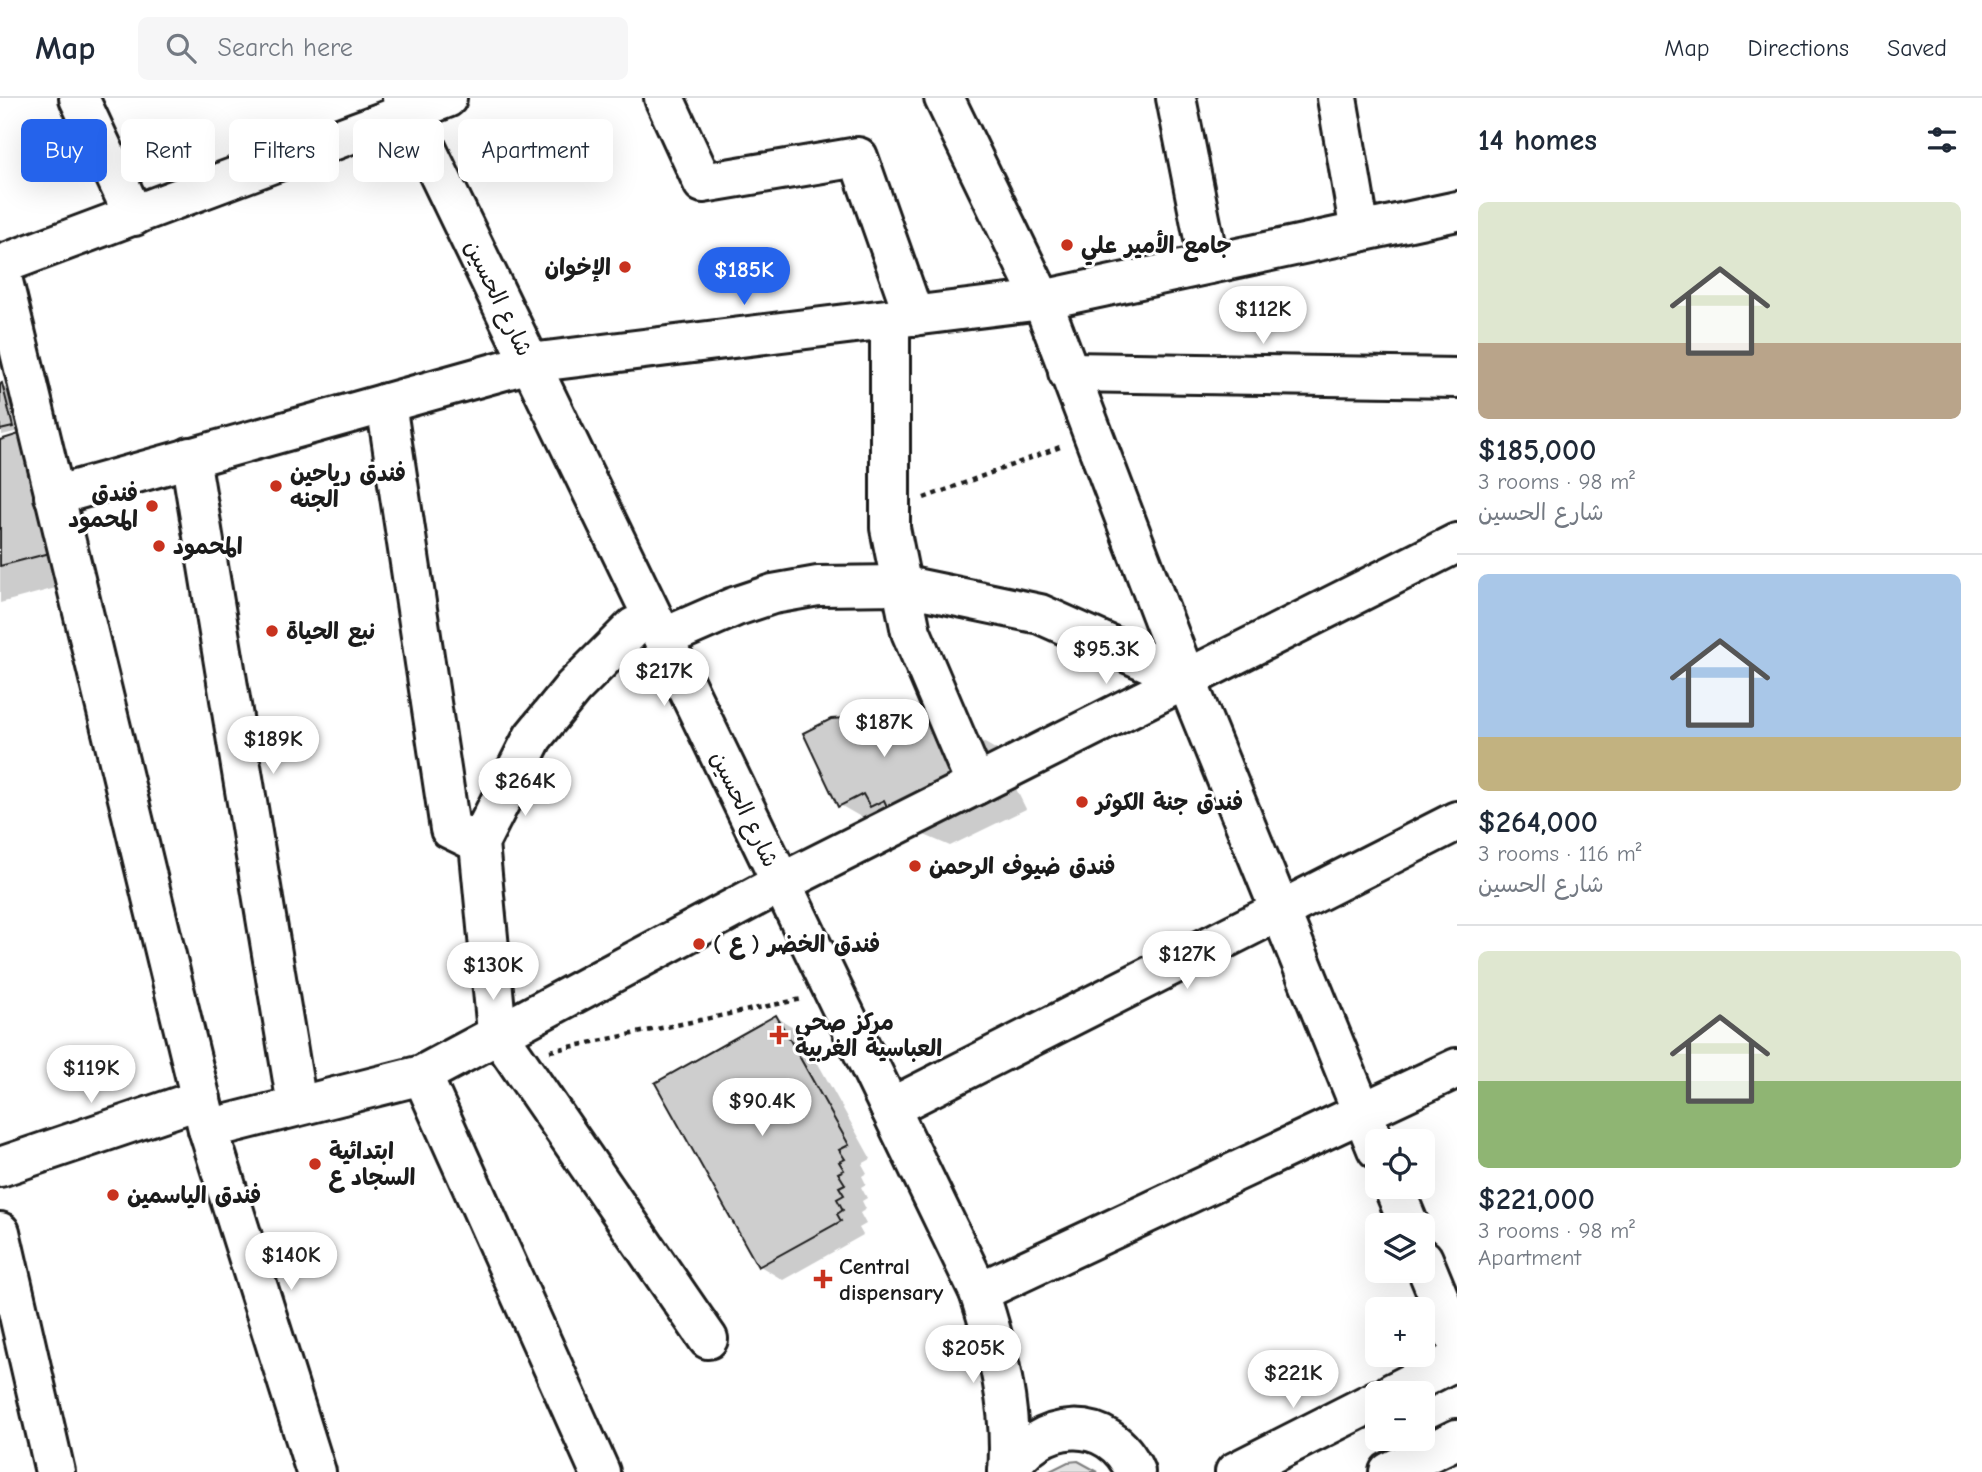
<!DOCTYPE html>
<html lang="en">
<head>
<meta charset="utf-8">
<style>
	:root { --surface:#fff; --page:#f6f6f7; --text:#1f2937; --muted:#747a83; --line:#e0e1e3; --accent:#2563eb }
	body { margin:0; font-family:"Comic Neue","Playpen Sans Arabic",sans-serif; background:var(--page); color:var(--text); height:100vh; display:flex; flex-direction:column; font-size:26px; white-space:nowrap }
	* { box-sizing:border-box; margin:0 }
	p { font-size:23px; color:var(--muted) }
	.icon { flex:none; width:38px; height:38px; fill:none; stroke:currentColor; stroke-width:2; stroke-linecap:round; stroke-linejoin:round }
	.map { position:relative; flex:1; overflow:hidden }
	.drawer { display:flex; flex-direction:column; background:var(--surface); width:525px }
	.drawer>* { flex:none }
	.hud { position:absolute; left:21px; top:21px; width:665px; height:63px; display:flex; gap:14px }
	.controls { position:absolute; left:1365px; top:1031px; display:grid; gap:14px }
	.controls a { display:grid; place-items:center; width:70px; height:70px; border-radius:10px; background:var(--surface); box-shadow:0 7px 28px #0002; font-size:35px }
	.price { position:absolute; translate:-50% -60px; padding:0 16px; border-radius:24px; background:#fff; color:#222; font-size:23px; line-height:46px; filter:drop-shadow(0 2px 4px #0008) }
	.price::after { content:''; position:absolute; left:50%; top:42px; width:21px; height:16px; margin-left:-10px; background:inherit; clip-path:polygon(0 0,100% 0,50% 100%) }
	.price.selected { background:var(--accent); color:#fff }
	ul { padding:0; list-style:none }
	li { display:grid; align-content:center; gap:14px; height:371px; padding:0 21px }
	li+li { border-top:2px solid var(--line) }
	li span { display:grid; place-items:center; height:217px; border-radius:10px; color:#555 }
	li>.icon { margin-inline-start:auto }
	span .icon { width:126px; height:126px; fill:#fffc; stroke-width:1 }
	li b { font-size:30px }
	h2 { display:flex; justify-content:space-between; align-items:center; height:84px; padding:0 21px; font-size:30px }
	.pill { padding:0 24px; border-radius:10px; background:var(--surface); box-shadow:0 7px 28px #0002; font-size:24px; line-height:63px }
	.pill.selected { background:var(--accent); color:#fff }
	header { display:flex; align-items:center; gap:42px; box-sizing:border-box; height:98px; padding:0 35px; background:var(--surface); border-bottom:2px solid var(--line) }
	header strong { font-size:33px }
	nav { display:flex; gap:38px; margin-inline-start:auto; font-size:24px }
	.search { width:490px; height:63px; background:var(--page); display:flex; align-items:center; gap:18px; box-sizing:border-box; padding:0 24px; border-radius:10px; color:var(--muted); font-size:26px }
	main { display:flex; flex:1; min-height:0 }
	.map>svg:first-child { display:block }
	.green { fill:#e2e2e2; stroke:#7f7f7f; stroke-width:2 }
	.shadow { fill:#0003 }
	.building { fill:#cecece; stroke:#1c1c1c; stroke-width:2 }
	.lines { fill:none; stroke-linecap:round; stroke-linejoin:round }
	.minor-casing { stroke:#1c1c1c; stroke-width:44 }
	.major-casing { stroke:#1c1c1c; stroke-width:44 }
	.path { stroke:#1c1c1c; stroke-width:4.5; stroke-dasharray:5 5; stroke-linecap:butt }
	.minor { stroke:#fff; stroke-width:38 }
	.major { stroke:#fff; stroke-width:38 }
	.poi-dot { fill:#c8321e; stroke:#fff; stroke-width:2.5 }
	.labels { text-anchor:middle; stroke-width:6; stroke-linejoin:round; paint-order:stroke }
	.poi-label { font-size:23px; font-weight:bold; fill:#1c1c1c; stroke:#fff; text-anchor:start }
	.street-label { font-size:23px; fill:#1c1c1c; stroke:#fff }
</style>
</head>
<body>
<header>
<strong>Map</strong>
<div class="search"><svg class="icon" aria-label="search" viewBox="0 0 24 24"><circle cx="10" cy="10" r="6"/><path d="M15 15l6 6"/></svg>Search here</div>
<nav><a>Map</a><a>Directions</a><a>Saved</a></nav>
</header>
<main>
<div class="map">
<svg width="1457" height="1374" viewBox="0 0 1457 1374">
	<rect width="100%" height="100%" fill="#fff"/>
	<filter id="ink" filterUnits="userSpaceOnUse"><feTurbulence type="fractalNoise" baseFrequency=".0143" numOctaves="2"/><feDisplacementMap in="SourceGraphic" scale="14" xChannelSelector="R" yChannelSelector="G"/><feConvolveMatrix kernelMatrix="1 2 1 2 8 2 1 2 1" color-interpolation-filters="sRGB"/></filter>
	<g filter="url(#ink)">
		<path class="green" d="M1078,1363L1098,1374H1048L1068,1364Z"/>
		<g class="shadow">
			<path d="M2,287L9,291L19,333L2,337Z"/>
			<path d="M19,338L63,364L93,480L0,505V343Z"/>
			<path d="M894,618L914,630L938,618L997,652L1026,711L950,748L915,733L899,741L840,707Z"/>
			<path d="M776,919L800,933L871,1061L862,1066L867,1075L862,1078L866,1086L861,1089L867,1100L862,1103L866,1111L860,1115L866,1126L859,1130L863,1137L783,1182L760,1168L658,986Z"/>
		</g>
		<g class="building">
			<path d="M2,285L13,329L0,332V286Z"/>
			<path d="M19,336L50,455L0,468V342Z"/>
			<path d="M938,616L968,677L890,715L884,702L870,709L863,696L838,709L803,635L831,621L894,617L902,634Z"/>
			<path d="M776,917L849,1047L839,1052L845,1061L839,1064L844,1072L838,1075L845,1086L839,1089L844,1097L837,1101L843,1112L837,1116L841,1123L758,1169L655,985Z"/>
		</g>
		<g class="lines">
			<defs>
				<g id="minor">
					<path d="M79,0L134,118"/>
					<path d="M664,0L703,85L858,59L914,218"/>
					<path d="M944,0L1042,202L1186,581L1377,1051"/>
					<path d="M1176,0L1209,166"/>
					<path d="M1337,0L1360,134"/>
					<path d="M0,167L447,0"/>
					<path d="M0,171L208,1031L316,1374"/>
					<path d="M890,221V430L911,534L976,687"/>
					<path d="M1068,274L1457,280"/>
					<path d="M386,305L450,731L479,745"/>
					<path d="M190,359L297,1007"/>
					<path d="M54,398L530,265L1042,202L1457,113"/>
					<path d="M634,529L573,590L533,639L479,745L497,934L708,1241"/>
					<path d="M663,540L734,509L773,496L818,488L901,487L1040,516L1186,581"/>
					<path d="M422,977L600,1374"/>
					<path d="M890,1010L1457,723"/>
					<path d="M208,1031L422,977L781,785L1457,445"/>
					<path d="M0,1069L201,1001"/>
					<path d="M1393,1088L1409,1127"/>
					<path d="M0,1134L55,1374"/>
					<path d="M1423,1161L1457,1244"/>
					<path d="M979,1194L1457,970"/>
				</g>
				<g id="major">
					<path d="M402,0L979,1194C998,1252 1013,1313 1008,1374"/>
					<path d="M1392,1295L1457,1262"/>
					<path d="M1008,1374C1036,1321 1110,1314 1135,1374"/>
					<path d="M1235,1374L1377,1302"/>
					<path d="M1389,1374L1457,1341"/>
				</g>
			</defs>
			<use href="#minor" class="minor-casing"/>
			<use href="#major" class="major-casing"/>
			<g class="path">
				<path d="M924,400L1063,348"/>
				<path d="M550,953L802,901"/>
			</g>
			<use href="#minor" class="minor"/>
			<use href="#major" class="major"/>
		</g>
	</g>
	<g class="poi-dot">
		<circle cx="1067" cy="147" r="7"/>
		<circle cx="625" cy="169" r="7"/>
		<circle cx="276" cy="388" r="7"/>
		<circle cx="152" cy="408" r="7"/>
		<circle cx="159" cy="448" r="7"/>
		<circle cx="272" cy="533" r="7"/>
		<circle cx="1082" cy="704" r="7"/>
		<circle cx="915" cy="768" r="7"/>
		<circle cx="699" cy="846" r="7"/>
		<path d="M775.5 926.5h7v7h7v7h-7v7h-7v-7h-7v-7h7z"/>
		<circle cx="315" cy="1066" r="7"/>
		<circle cx="113" cy="1097" r="7"/>
		<path d="M819.5 1170.5h7v7h7v7h-7v7h-7v-7h-7v-7h7z"/>
	</g>
	<g class="labels">
		<g class="poi-label">
			<text x="1081" y="155">جامع الأمير علي</text>
			<text x="611" y="177" text-anchor="end">الإخوان</text>
			<text x="290" y="383">فندق رياحين<tspan x="290" dy="26">الجنه</tspan></text>
			<text x="138" y="403" text-anchor="end">فندق<tspan x="138" dy="26">المحمود</tspan></text>
			<text x="173" y="456">المحمود</text>
			<text x="286" y="541">نبع الحياة</text>
			<text x="1096" y="712">فندق جنة الكوثر</text>
			<text x="929" y="776">فندق ضيوف الرحمن</text>
			<text x="713" y="854">فندق الخضر ( ع )</text>
			<text x="795" y="932">مركز صحي<tspan x="795" dy="26">العباسية الغربية</tspan></text>
			<text x="329" y="1061">ابتدائية<tspan x="329" dy="26">السجاد ع</tspan></text>
			<text x="127" y="1105">فندق الياسمين</text>
			<text x="839" y="1176">Central<tspan x="839" dy="26">dispensary</tspan></text>
		</g>
		<g class="street-label">
			<text transform="translate(499 200) rotate(64)" y="8">شارع الحسين</text>
			<text transform="translate(745 711) rotate(64)" y="8">شارع الحسين</text>
		</g>
	</g>
</svg>
<div class="controls">
<a><svg class="icon" aria-label="locate" viewBox="0 0 24 24"><circle cx="12" cy="12" r="6"/><path d="M12 2v4M12 18v4M2 12h4M18 12h4"/></svg></a>
<a><svg class="icon" aria-label="layers" viewBox="0 0 24 24"><path d="M12 4l9 5-9 5-9-5zM3 14l9 5 9-5"/></svg></a>
<a>+</a>
<a>−</a>
</div>
<b class="price selected" style="left:744px;top:209px">$185K</b>
<b class="price" style="left:1263px;top:248px">$112K</b>
<b class="price" style="left:1106px;top:588px">$95.3K</b>
<b class="price" style="left:664px;top:610px">$217K</b>
<b class="price" style="left:884px;top:661px">$187K</b>
<b class="price" style="left:273px;top:678px">$189K</b>
<b class="price" style="left:525px;top:720px">$264K</b>
<b class="price" style="left:1187px;top:893px">$127K</b>
<b class="price" style="left:493px;top:904px">$130K</b>
<b class="price" style="left:91px;top:1007px">$119K</b>
<b class="price" style="left:762px;top:1040px">$90.4K</b>
<b class="price" style="left:291px;top:1194px">$140K</b>
<b class="price" style="left:973px;top:1287px">$205K</b>
<b class="price" style="left:1293px;top:1312px">$221K</b>
<div class="hud">
<a class="pill selected">Buy</a>
<a class="pill">Rent</a>
<a class="pill">Filters</a>
<a class="pill">New</a>
<a class="pill">Apartment</a>
</div>
</div>
<section class="drawer">
<h2>14 homes<svg class="icon" aria-label="filters" viewBox="0 0 24 24"><path d="M4 7h16M4 17h16"/><circle cx="9" cy="7" r="2"/><circle cx="15" cy="17" r="2"/></svg></h2>
<ul>
<li><span style="background:linear-gradient(#dfe7d0 65%,#b9a48a 0)"><svg class="icon" aria-label="home" viewBox="0 0 24 24"><path d="M3 11l9-7 9 7M6 9v11h12V9"/></svg></span><div><b>$185,000</b><p>3 rooms · 98 m²</p><p>شارع الحسين</p></div></li>
<li><span style="background:linear-gradient(#a9c7e8 75%,#c2b280 0)"><svg class="icon" aria-label="home" viewBox="0 0 24 24"><path d="M3 11l9-7 9 7M6 9v11h12V9"/></svg></span><div><b>$264,000</b><p>3 rooms · 116 m²</p><p>شارع الحسين</p></div></li>
<li><span style="background:linear-gradient(#dfe7d0 60%,#8fb573 0)"><svg class="icon" aria-label="home" viewBox="0 0 24 24"><path d="M3 11l9-7 9 7M6 9v11h12V9"/></svg></span><div><b>$221,000</b><p>3 rooms · 98 m²</p><p>Apartment</p></div></li>
</ul>
</section>
</main>
</body>
</html>
